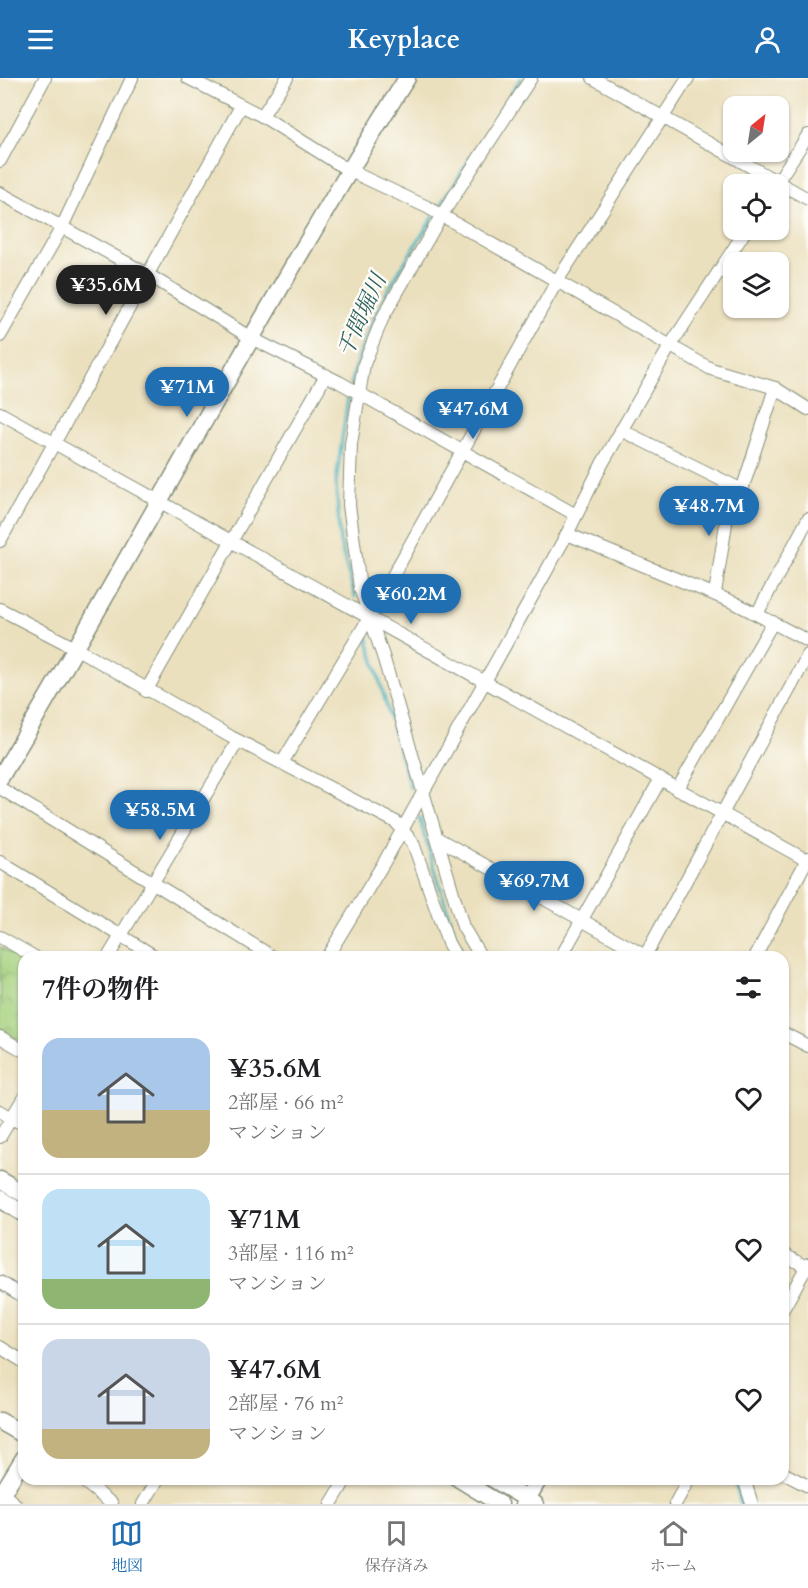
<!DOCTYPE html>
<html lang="ja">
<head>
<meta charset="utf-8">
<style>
	:root { --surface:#fff; --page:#f6f6f6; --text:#202124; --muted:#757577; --line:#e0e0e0; --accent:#1f6fb2 }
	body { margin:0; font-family:Cardo,"Noto Serif JP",serif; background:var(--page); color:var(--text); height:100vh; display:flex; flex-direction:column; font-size:22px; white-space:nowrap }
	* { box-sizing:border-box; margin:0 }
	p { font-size:20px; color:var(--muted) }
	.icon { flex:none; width:33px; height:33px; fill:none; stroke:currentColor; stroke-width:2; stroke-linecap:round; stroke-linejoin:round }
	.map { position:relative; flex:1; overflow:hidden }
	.sheet { position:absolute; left:18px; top:873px; width:771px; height:534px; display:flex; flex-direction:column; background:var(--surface); border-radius:18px; box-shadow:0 2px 4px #0004 }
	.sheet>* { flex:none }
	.needle { width:39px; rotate:30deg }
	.tools { position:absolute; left:723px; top:18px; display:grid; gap:12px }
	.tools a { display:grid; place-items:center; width:66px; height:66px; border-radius:12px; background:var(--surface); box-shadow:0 2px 4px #0004; font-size:30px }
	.price { position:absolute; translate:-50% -51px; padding:0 14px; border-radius:21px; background:var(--accent); color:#fff; font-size:20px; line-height:39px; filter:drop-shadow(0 2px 3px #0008) }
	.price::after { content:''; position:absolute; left:50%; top:36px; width:18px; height:14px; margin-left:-9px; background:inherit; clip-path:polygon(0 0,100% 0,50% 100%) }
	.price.current { background:#222; color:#fff }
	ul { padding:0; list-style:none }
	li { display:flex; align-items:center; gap:18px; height:150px; padding:0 24px }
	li+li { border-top:2px solid var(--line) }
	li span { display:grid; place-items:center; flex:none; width:168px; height:120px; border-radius:18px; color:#555 }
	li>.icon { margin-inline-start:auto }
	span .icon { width:72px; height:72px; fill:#fffc; stroke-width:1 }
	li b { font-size:26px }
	h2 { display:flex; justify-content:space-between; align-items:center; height:72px; padding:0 24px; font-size:26px }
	header { display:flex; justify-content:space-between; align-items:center; height:78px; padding:0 24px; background:var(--accent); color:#fff; font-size:27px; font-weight:800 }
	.menu { display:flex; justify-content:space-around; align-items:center; height:84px; border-top:2px solid var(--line); background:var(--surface); font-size:16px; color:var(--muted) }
	.menu a { display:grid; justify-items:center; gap:3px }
	.menu .current { color:var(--accent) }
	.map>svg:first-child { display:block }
	.park { fill:url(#park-crowns); stroke:#62885a; stroke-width:1.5 }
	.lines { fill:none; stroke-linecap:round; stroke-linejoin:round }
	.stream { stroke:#45b2c1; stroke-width:3 }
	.minor-casing { stroke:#858e79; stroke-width:14 }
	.tertiary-casing { stroke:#858e79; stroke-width:19 }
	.minor { stroke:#fff; stroke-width:12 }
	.tertiary { stroke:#fff; stroke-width:16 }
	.labels { text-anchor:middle; stroke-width:5; stroke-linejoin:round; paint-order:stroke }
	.water-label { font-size:22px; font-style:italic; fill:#2a605e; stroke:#fdfcf7 }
</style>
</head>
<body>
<header><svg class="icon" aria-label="menu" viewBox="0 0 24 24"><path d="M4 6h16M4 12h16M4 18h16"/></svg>Keyplace<svg class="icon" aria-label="person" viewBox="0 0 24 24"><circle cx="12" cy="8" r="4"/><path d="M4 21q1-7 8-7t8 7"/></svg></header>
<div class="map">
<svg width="808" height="1426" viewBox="0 0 808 1426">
	<defs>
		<pattern id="park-crowns" width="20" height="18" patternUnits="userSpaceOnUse" patternTransform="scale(1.5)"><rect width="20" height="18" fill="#a5d27f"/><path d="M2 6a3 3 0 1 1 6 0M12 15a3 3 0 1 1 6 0" fill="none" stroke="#86ac69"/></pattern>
	</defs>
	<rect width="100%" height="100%" fill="#fdfcf7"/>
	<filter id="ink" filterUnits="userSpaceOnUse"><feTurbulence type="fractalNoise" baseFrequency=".0167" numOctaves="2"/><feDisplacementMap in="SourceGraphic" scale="12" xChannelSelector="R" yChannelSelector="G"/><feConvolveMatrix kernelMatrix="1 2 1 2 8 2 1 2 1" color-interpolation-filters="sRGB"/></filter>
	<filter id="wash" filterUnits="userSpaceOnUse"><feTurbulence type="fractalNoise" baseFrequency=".008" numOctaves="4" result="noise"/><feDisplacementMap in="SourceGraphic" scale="24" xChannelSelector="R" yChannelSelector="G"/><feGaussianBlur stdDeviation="1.35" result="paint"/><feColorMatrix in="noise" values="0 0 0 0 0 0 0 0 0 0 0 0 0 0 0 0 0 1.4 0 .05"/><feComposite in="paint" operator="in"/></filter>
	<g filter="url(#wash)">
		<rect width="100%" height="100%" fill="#ebe0be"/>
		<path class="park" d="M0,869L24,883V965L0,951Z"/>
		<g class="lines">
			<g class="stream">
				<path d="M437,133L521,0"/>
				<path d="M351,306C365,243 399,192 434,138"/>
				<path d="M349,312L336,404L340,464L355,519"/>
				<path d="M366,555L410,710"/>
				<path d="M419,739L456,861L467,879"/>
				<path d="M734,1401L741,1426"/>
			</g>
		</g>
	</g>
	<g filter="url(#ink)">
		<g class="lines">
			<defs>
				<g id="minor">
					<path d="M188,0L262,38L348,92L427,129L711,291L775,310"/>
					<path d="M593,0L808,121"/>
					<path d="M262,38L287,0"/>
					<path d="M0,83L45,0"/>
					<path d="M776,106L808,57"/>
					<path d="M0,115L147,196L251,260L339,304L576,437"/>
					<path d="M0,258L62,149L132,0"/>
					<path d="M0,335L808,783"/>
					<path d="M621,352L742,412L775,310L808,331"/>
					<path d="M567,456L735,525L808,563"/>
					<path d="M0,463L241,28"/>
					<path d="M715,515L732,408"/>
					<path d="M0,531L77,571L231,659L396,744L413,765L448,865L456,879"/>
					<path d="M757,536L808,441"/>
					<path d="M146,613L326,297"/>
					<path d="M282,685L375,530L557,203L688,0"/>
					<path d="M0,710L273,879"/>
					<path d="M677,712L773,544"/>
					<path d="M437,760L647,879"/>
					<path d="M0,784L156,879"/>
					<path d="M0,859L35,879"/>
					<path d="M645,878L808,577"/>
					<path d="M108,879L238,663"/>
					<path d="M327,879L386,781L567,456L602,386L670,268L746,152"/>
					<path d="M481,879L463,849L383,578L360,510L349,427L351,366L364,286L383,239L441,138L531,0"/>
					<path d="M561,879L660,702"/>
					<path d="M755,879L808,780"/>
					<path d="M783,955L808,968"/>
					<path d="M0,959L24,973"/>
					<path d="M0,1033L24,1047"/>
					<path d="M0,1059L24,1019"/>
					<path d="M783,1176L808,1190"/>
					<path d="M0,1204L24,1219"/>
					<path d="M783,1231L808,1186"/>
					<path d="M0,1269L24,1284"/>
					<path d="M783,1395L808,1408"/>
					<path d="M81,1401L112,1426"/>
					<path d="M744,1401L752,1426"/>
					<path d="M0,1413L15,1426"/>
					<path d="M143,1426L158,1401"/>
					<path d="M331,1426L346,1401"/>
					<path d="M675,1426L689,1401"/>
				</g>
				<g id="tertiary">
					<path d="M0,700C139,468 262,228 407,0"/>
					<path d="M0,1102L24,1116"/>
					<path d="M0,1121L24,1136"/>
					<path d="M0,1343L24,1357"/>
					<path d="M459,1401L500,1426"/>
					<path d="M493,1401L535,1426"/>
					<path d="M0,1419L24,1380"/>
					<path d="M524,1426L539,1401"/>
				</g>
			</defs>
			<use href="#minor" class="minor-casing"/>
			<use href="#tertiary" class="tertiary-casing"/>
			<use href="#minor" class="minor"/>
			<use href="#tertiary" class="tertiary"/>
		</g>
	</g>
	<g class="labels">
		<g class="water-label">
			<text transform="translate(361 237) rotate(-66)" y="8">千間堀川</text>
		</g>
	</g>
</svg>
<div class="tools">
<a><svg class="needle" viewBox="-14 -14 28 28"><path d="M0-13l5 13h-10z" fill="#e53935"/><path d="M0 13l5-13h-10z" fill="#757577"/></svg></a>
<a><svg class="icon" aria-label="locate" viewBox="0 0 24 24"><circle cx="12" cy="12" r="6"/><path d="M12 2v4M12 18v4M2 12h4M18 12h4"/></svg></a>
<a><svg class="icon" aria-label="layers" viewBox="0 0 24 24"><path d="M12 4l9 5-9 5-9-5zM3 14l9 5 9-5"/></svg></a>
</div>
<b class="price current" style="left:106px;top:238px">¥35.6M</b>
<b class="price" style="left:187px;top:340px">¥71M</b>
<b class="price" style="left:473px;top:362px">¥47.6M</b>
<b class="price" style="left:709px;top:459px">¥48.7M</b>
<b class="price" style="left:411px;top:547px">¥60.2M</b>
<b class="price" style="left:160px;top:763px">¥58.5M</b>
<b class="price" style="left:534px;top:834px">¥69.7M</b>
<section class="sheet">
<h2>7件の物件<svg class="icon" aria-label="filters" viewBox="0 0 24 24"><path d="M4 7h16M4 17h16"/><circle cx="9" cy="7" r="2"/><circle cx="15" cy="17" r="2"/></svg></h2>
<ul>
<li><span style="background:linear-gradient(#a9c7e8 60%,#c2b280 0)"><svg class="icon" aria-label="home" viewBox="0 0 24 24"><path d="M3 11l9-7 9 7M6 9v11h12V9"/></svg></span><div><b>¥35.6M</b><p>2部屋 · 66 m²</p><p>マンション</p></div><svg class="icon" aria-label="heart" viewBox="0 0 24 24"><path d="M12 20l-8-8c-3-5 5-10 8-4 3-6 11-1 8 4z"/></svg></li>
<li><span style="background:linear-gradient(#bfe0f5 75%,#8fb573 0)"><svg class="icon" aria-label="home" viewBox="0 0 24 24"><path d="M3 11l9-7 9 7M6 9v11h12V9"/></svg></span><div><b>¥71M</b><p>3部屋 · 116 m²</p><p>マンション</p></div><svg class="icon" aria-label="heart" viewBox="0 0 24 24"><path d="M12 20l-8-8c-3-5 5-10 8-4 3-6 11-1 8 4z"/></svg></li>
<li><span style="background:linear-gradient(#c9d6e8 75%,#c2b280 0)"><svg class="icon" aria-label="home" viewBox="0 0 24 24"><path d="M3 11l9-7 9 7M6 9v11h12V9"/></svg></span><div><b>¥47.6M</b><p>2部屋 · 76 m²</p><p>マンション</p></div><svg class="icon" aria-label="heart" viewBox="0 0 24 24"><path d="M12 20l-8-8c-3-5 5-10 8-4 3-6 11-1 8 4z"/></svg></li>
</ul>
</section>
</div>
<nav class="menu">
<a class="current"><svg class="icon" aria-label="map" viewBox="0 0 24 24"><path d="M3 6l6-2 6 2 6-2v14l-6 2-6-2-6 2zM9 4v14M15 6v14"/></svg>地図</a>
<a><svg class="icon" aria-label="saved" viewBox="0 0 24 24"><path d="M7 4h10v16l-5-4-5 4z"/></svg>保存済み</a>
<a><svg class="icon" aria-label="home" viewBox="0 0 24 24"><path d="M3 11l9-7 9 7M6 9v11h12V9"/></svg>ホーム</a>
</nav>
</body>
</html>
